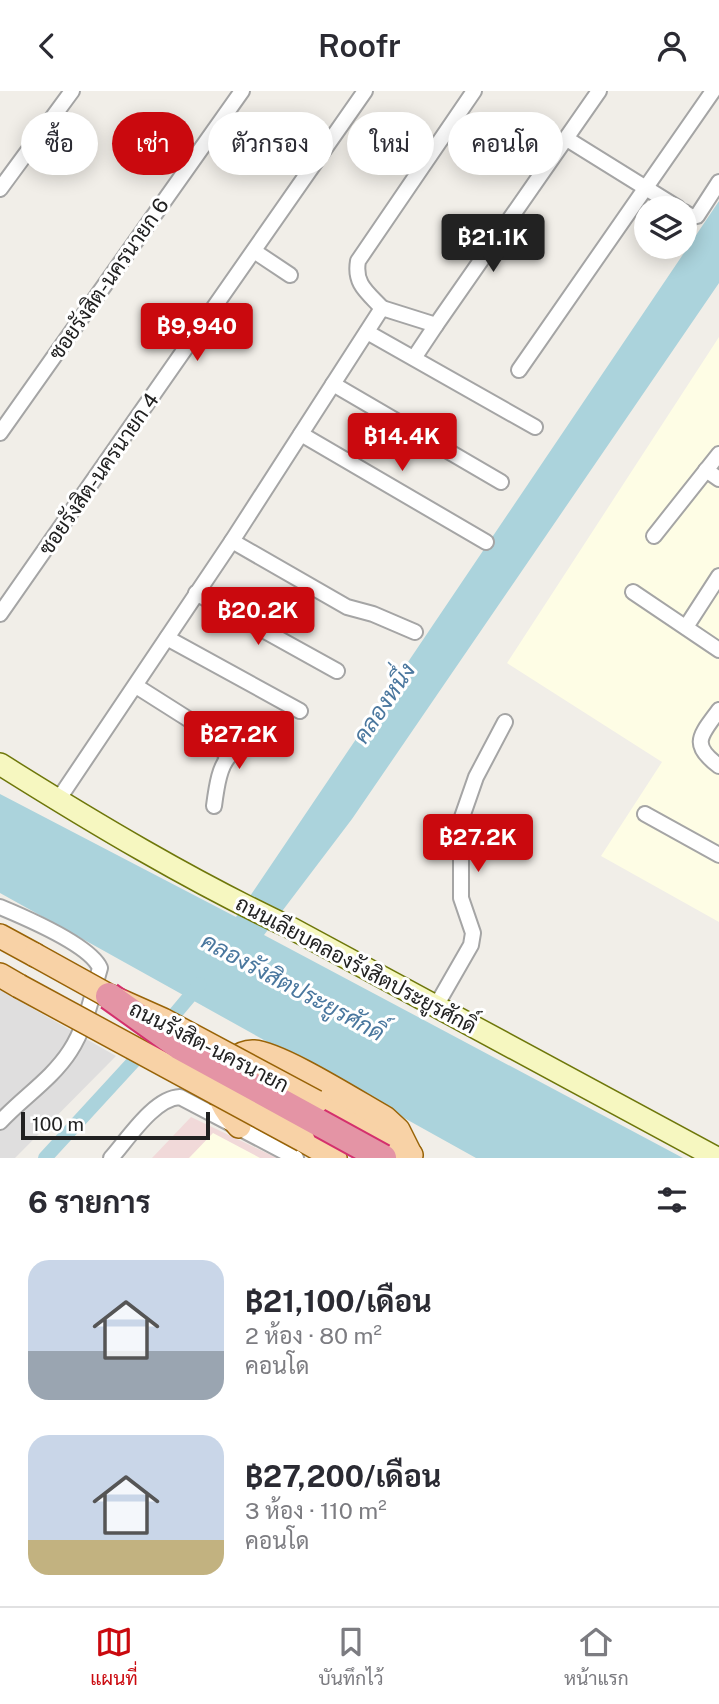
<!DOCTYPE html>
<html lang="th">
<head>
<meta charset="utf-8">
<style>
	:root { --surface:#fff; --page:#f7f7f7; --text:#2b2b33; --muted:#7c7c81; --line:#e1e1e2; --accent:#ca090e }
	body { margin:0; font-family:"Public Sans",Sarabun,sans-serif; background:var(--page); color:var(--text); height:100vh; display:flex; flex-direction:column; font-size:26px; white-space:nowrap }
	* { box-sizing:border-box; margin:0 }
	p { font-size:23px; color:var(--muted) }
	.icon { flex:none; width:38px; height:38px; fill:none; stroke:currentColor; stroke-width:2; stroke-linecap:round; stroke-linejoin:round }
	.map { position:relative; height:1067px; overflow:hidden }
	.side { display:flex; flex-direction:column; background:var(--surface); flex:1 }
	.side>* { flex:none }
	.guide { position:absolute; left:21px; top:21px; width:677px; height:63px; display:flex; gap:14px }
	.buttons { position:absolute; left:634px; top:105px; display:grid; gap:14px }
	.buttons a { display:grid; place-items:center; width:63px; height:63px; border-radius:50%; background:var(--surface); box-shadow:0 4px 18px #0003; font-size:35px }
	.scale { position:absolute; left:21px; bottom:18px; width:189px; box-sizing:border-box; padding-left:7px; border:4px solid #212121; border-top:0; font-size:19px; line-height:24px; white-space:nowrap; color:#212121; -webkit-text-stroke:5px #fff; paint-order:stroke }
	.price { position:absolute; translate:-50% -60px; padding:0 16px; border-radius:7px; background:var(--accent); color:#fff; font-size:23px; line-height:46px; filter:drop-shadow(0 2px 4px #0008) }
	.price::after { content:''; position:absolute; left:50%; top:42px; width:21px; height:16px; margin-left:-10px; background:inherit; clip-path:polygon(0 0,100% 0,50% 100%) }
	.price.active { background:#222; color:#fff }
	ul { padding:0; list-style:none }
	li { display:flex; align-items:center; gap:21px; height:175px; padding:0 28px }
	li span { display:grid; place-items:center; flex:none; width:196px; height:140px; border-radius:21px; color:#555 }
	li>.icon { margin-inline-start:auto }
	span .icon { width:84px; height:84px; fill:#fffc; stroke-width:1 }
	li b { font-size:30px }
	h2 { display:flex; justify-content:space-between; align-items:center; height:84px; padding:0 28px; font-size:30px }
	.pill { padding:0 24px; border-radius:32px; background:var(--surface); box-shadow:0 4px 18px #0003; font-size:24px; line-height:63px }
	.pill.active { background:var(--accent); color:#fff }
	header { display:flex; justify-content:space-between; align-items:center; height:91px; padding:0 28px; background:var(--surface); font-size:32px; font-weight:600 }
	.dock { display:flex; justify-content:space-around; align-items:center; height:98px; border-top:2px solid var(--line); background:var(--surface); font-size:19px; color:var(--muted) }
	.dock a { display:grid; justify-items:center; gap:4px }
	.dock .active { color:var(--accent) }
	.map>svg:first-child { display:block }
	.residential { fill:#dfdede }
	.commercial { fill:#f1d9d9 }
	.education { fill:#fefde5 }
	.water { fill:#abd3dc }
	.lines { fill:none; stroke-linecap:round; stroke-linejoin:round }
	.canal { stroke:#abd3dc; stroke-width:14 }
	.street-casing { stroke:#a5a5a5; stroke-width:18 }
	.secondary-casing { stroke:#6e770a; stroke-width:24 }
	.primary-casing { stroke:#986307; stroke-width:26 }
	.street { stroke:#fff; stroke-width:14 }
	.secondary { stroke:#f6f7c0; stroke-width:21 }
	.primary { stroke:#f8d2a6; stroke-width:23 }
	.primary-bridge-casing { stroke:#986307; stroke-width:26; stroke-linecap:butt }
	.highway-bridge-casing { stroke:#d4306d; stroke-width:30; stroke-linecap:butt }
	.primary-bridge { stroke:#f8d2a6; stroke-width:23 }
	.highway-bridge { stroke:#e494a5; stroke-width:26 }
	.labels { text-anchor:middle; stroke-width:6; stroke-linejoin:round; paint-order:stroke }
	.street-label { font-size:21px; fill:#212121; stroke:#fff }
	.water-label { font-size:23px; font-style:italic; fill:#4a779e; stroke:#fff }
</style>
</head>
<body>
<header><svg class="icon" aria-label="back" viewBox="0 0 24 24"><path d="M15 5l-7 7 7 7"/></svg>Roofr<svg class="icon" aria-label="person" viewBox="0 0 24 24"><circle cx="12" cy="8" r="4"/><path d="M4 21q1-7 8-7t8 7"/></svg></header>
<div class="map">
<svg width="719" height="1067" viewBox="0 0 719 1067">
	<rect width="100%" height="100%" fill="#f1eee8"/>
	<path class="residential" d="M0,899L116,965L15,1067H0Z"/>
	<path class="commercial" d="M191,1026L277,1067H152Z"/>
	<g class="education">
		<path d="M719,246V831L601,765L662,671L507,572Z"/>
		<path d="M213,1042L260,1067H189Z"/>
	</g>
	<path class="water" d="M719,110V192L352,728L264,844L683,1067H476L0,802V703L236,826Z"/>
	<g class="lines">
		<g class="canal">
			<path d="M164,936L200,893"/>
			<path d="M45,1067L146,957"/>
		</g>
		<defs>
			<g id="street">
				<path d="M567,48L678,117"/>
				<path d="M0,98L72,0"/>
				<path d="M684,121L692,126L697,125L719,91"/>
				<path d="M254,160L290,184"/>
				<path d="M382,217L436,234L599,0"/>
				<path d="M367,241L535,336"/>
				<path d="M414,267L436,234"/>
				<path d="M519,279L713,0"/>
				<path d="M333,293L501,391"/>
				<path d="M0,342L242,0"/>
				<path d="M301,343L486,451"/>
				<path d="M706,379L719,388"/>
				<path d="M654,445L719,363"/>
				<path d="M232,450L347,516L373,523L415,541"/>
				<path d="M633,501L719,559"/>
				<path d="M196,502L337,580"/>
				<path d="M0,523L365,0"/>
				<path d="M686,536L719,485"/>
				<path d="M167,547L300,620"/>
				<path d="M136,595L207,640L227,665"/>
				<path d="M719,619C701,644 689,653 719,675"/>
				<path d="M58,709L232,450L382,217C367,201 354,193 358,170L474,0"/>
				<path d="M214,715C220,669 226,649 278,656"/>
				<path d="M645,723L719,764"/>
				<path d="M0,816C24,826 90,854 100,877C92,904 86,936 70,960C52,988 22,1007 0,1031"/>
				<path d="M436,915L471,854L473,842L461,807V729L476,686L505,631"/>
				<path d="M111,1067C128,1048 154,1007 180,1006L296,1067"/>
			</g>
			<path id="secondary" d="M0,673C94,732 191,790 291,837L717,1067"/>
			<g id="primary">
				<path d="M0,845L35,864"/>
				<path d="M0,884L19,895"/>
				<path d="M316,1011L411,1064"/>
				<path d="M239,1035C226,1020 215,1007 222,987C226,974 239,960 254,961C281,963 358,1012 385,1027L398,1039L410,1063"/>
				<path d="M303,1049L335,1067"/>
			</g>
		</defs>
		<use href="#street" class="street-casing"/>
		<use href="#secondary" class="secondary-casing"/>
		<use href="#primary" class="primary-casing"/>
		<use href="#street" class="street"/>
		<use href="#secondary" class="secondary"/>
		<use href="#primary" class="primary"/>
		<defs>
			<g id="primary-bridge">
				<path d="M35,864L109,905L163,929L316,1011"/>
				<path d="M19,895L303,1049"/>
			</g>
			<path id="highway-bridge" d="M109,905L179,955L383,1067"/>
		</defs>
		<use href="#primary-bridge" class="primary-bridge-casing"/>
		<use href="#highway-bridge" class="highway-bridge-casing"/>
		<use href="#primary-bridge" class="primary-bridge"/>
		<use href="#highway-bridge" class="highway-bridge"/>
	</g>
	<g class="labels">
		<g class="street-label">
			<text transform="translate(109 188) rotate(-55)" y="7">ซอยรังสิต-นครนายก 6</text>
			<text transform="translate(99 383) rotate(-55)" y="7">ซอยรังสิต-นครนายก 4</text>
			<text transform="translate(356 874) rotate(28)" y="7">ถนนเลียบคลองรังสิตประยูรศักดิ์</text>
			<text transform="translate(209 956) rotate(27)" y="7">ถนนรังสิต-นครนายก</text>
		</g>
		<g class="water-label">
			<text transform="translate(384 612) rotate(-56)" y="8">คลองหนึ่ง</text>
			<text transform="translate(293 896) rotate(28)" y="8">คลองรังสิตประยูรศักดิ์</text>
		</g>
	</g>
</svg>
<div class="buttons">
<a><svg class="icon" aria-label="layers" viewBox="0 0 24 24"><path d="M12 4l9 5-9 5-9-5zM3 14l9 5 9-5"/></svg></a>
</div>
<div class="scale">100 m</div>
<b class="price active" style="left:493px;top:183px">฿21.1K</b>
<b class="price" style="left:197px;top:272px">฿9,940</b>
<b class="price" style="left:402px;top:382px">฿14.4K</b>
<b class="price" style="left:258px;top:556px">฿20.2K</b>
<b class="price" style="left:239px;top:680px">฿27.2K</b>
<b class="price" style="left:478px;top:783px">฿27.2K</b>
<div class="guide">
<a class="pill">ซื้อ</a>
<a class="pill active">เช่า</a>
<a class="pill">ตัวกรอง</a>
<a class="pill">ใหม่</a>
<a class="pill">คอนโด</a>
</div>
</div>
<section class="side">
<h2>6 รายการ<svg class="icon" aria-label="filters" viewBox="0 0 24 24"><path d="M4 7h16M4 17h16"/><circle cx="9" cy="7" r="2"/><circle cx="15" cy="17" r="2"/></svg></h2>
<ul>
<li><span style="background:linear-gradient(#c9d6e8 65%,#9aa5b1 0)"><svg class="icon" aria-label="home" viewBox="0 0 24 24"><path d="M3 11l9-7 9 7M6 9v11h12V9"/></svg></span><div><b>฿21,100/เดือน</b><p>2 ห้อง · 80 m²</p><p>คอนโด</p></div></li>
<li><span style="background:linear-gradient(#c9d6e8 75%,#c2b280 0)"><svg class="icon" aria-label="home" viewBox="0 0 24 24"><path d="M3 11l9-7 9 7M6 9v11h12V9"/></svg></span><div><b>฿27,200/เดือน</b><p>3 ห้อง · 110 m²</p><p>คอนโด</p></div></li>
</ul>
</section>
<nav class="dock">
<a class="active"><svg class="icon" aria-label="map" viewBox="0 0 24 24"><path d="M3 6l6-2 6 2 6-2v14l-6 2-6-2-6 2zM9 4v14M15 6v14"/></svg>แผนที่</a>
<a><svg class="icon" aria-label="saved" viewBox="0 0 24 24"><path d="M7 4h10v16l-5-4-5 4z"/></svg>บันทึกไว้</a>
<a><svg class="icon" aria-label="home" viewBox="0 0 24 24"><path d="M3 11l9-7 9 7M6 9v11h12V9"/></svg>หน้าแรก</a>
</nav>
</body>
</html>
